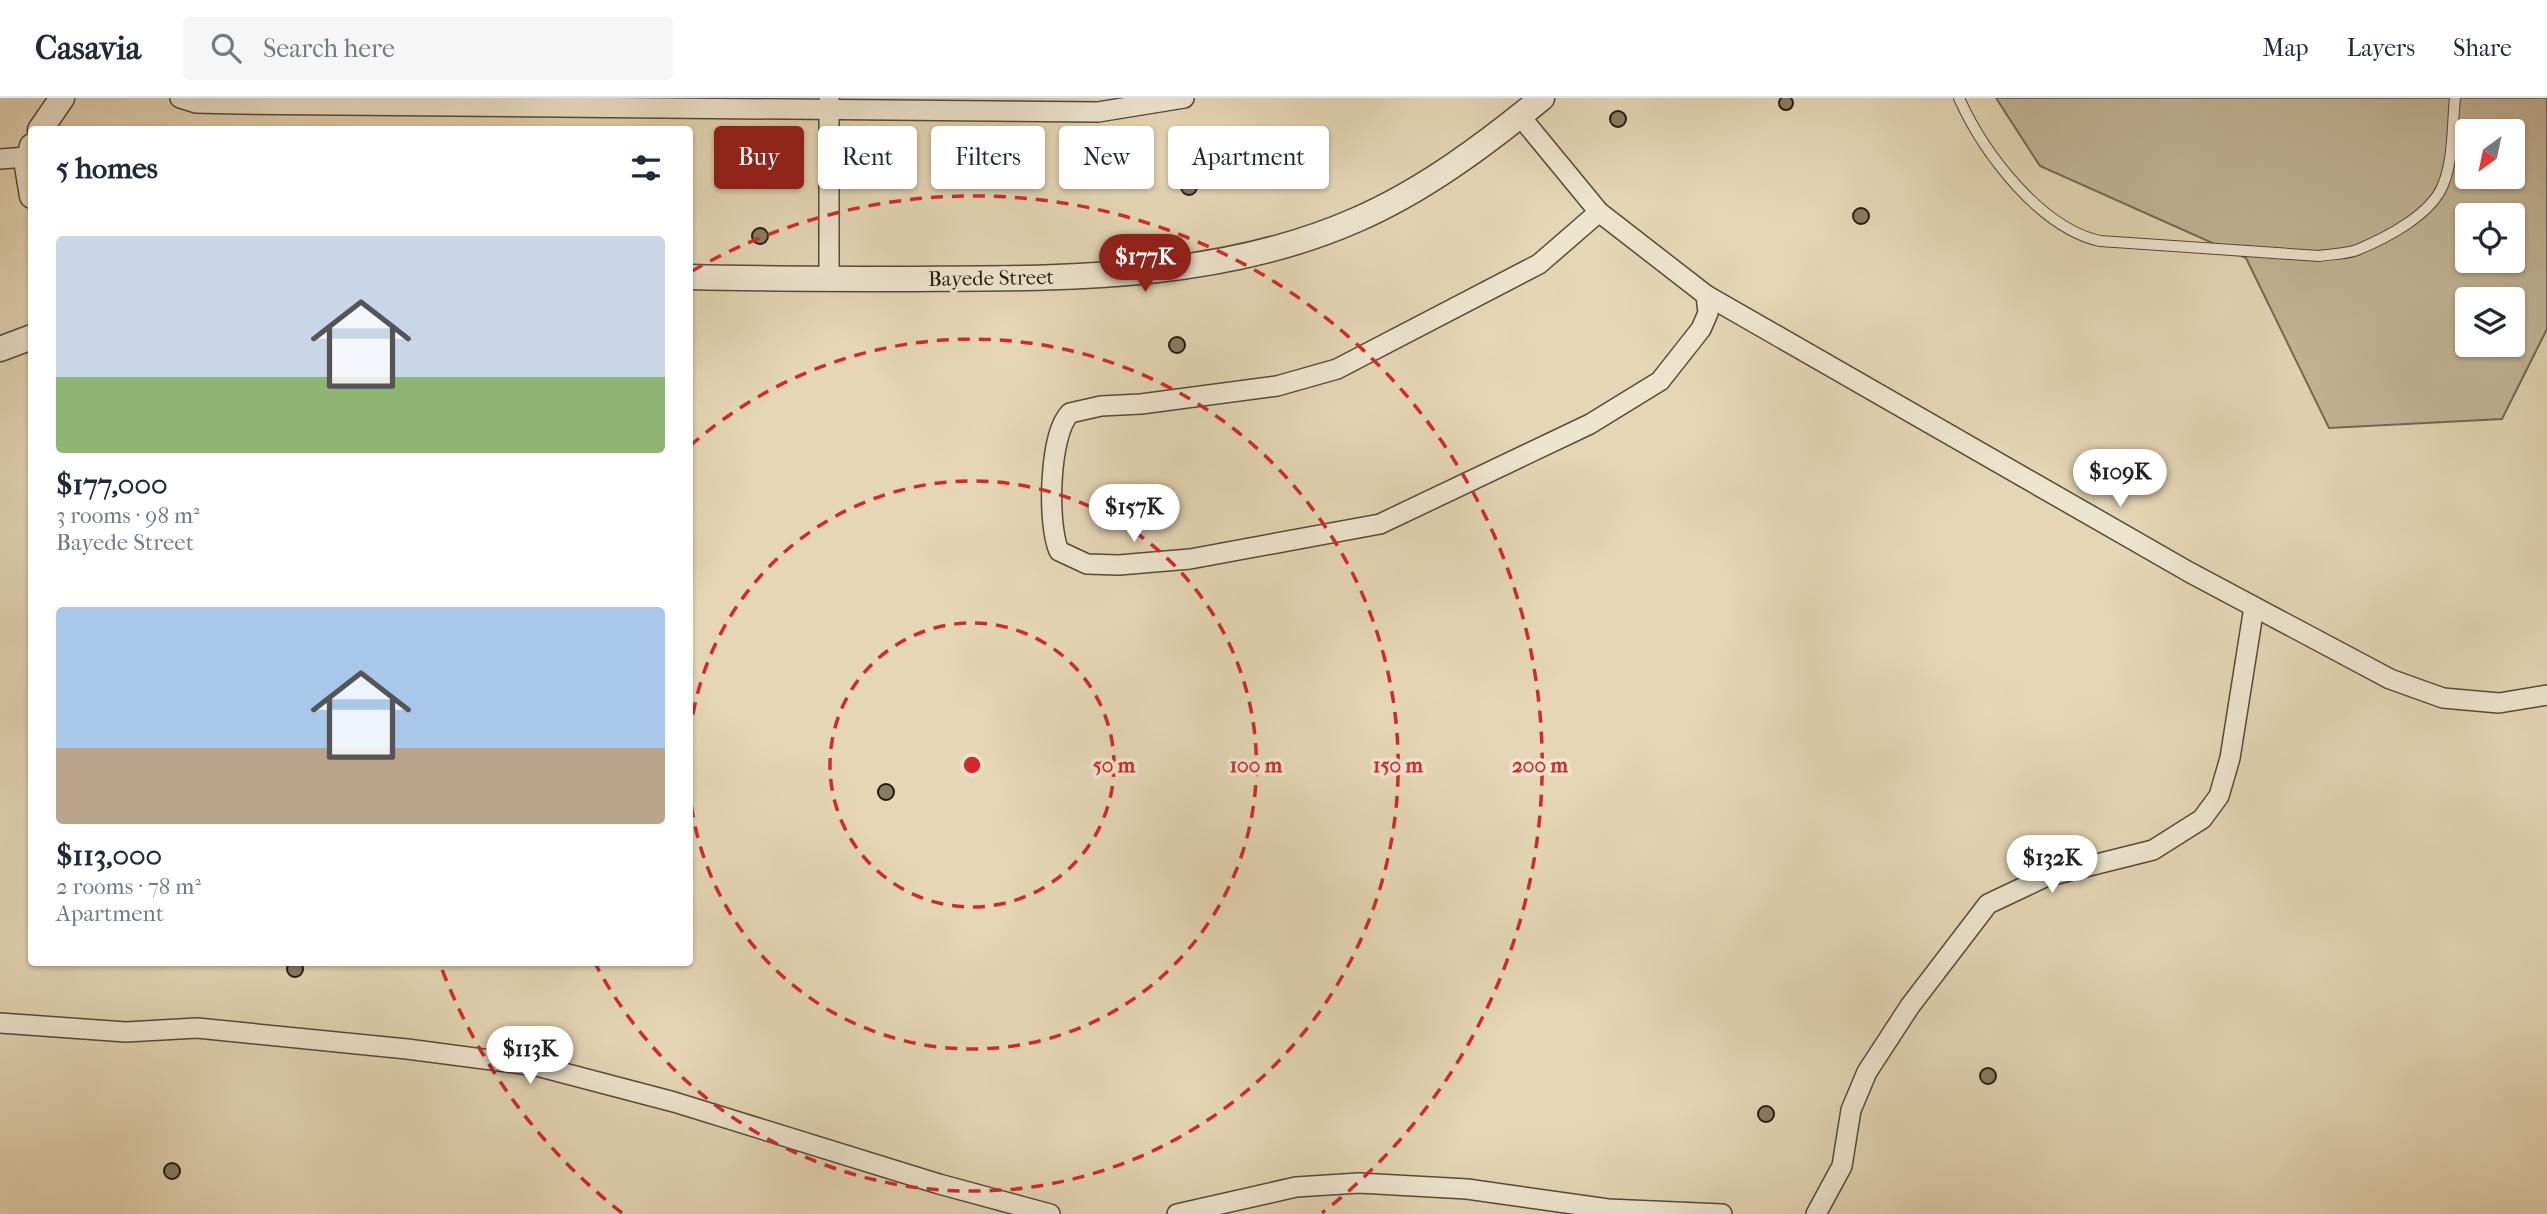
<!DOCTYPE html>
<html lang="en">
<head>
<meta charset="utf-8">
<style>
	:root { --surface:#fff; --page:#f6f6f7; --text:#1f2937; --muted:#747a83; --line:#e0e1e3; --accent:#8f2418 }
	body { margin:0; font-family:"IM FELL French Canon",serif; background:var(--page); color:var(--text); height:100vh; display:flex; flex-direction:column; font-size:26px; white-space:nowrap }
	* { box-sizing:border-box; margin:0 }
	p { font-size:23px; color:var(--muted) }
	.icon { flex:none; width:38px; height:38px; fill:none; stroke:currentColor; stroke-width:2; stroke-linecap:round; stroke-linejoin:round }
	.map { position:relative; flex:1; overflow:hidden }
	.details { position:absolute; left:28px; top:28px; width:665px; height:840px; display:flex; flex-direction:column; background:var(--surface); border-radius:7px; box-shadow:0 2px 5px #0004 }
	.details>* { flex:none }
	.banner { position:absolute; left:714px; top:28px; width:665px; height:63px; display:flex; gap:14px }
	.needle { width:46px; rotate:213deg }
	.tools { position:absolute; left:2455px; top:21px; display:grid; gap:14px }
	.tools a { display:grid; place-items:center; width:70px; height:70px; border-radius:7px; background:var(--surface); box-shadow:0 2px 5px #0004; font-size:35px }
	.price { position:absolute; translate:-50% -60px; padding:0 16px; border-radius:24px; background:#fff; color:#222; font-size:23px; line-height:46px; filter:drop-shadow(0 2px 4px #0008) }
	.price::after { content:''; position:absolute; left:50%; top:42px; width:21px; height:16px; margin-left:-10px; background:inherit; clip-path:polygon(0 0,100% 0,50% 100%) }
	.price.active { background:var(--accent); color:#fff }
	ul { padding:0; list-style:none }
	li { display:grid; align-content:center; gap:14px; height:371px; padding:0 28px }
	li span { display:grid; place-items:center; height:217px; border-radius:7px; color:#555 }
	li>.icon { margin-inline-start:auto }
	span .icon { width:126px; height:126px; fill:#fffc; stroke-width:1 }
	li b { font-size:30px }
	h2 { display:flex; justify-content:space-between; align-items:center; height:84px; padding:0 28px; font-size:30px }
	.pill { padding:0 24px; border-radius:7px; background:var(--surface); box-shadow:0 2px 5px #0004; font-size:24px; line-height:63px }
	.pill.active { background:var(--accent); color:#fff }
	header { display:flex; align-items:center; gap:42px; box-sizing:border-box; height:98px; padding:0 35px; background:var(--surface); border-bottom:2px solid var(--line) }
	header strong { font-size:33px }
	nav { display:flex; gap:38px; margin-inline-start:auto; font-size:24px }
	.search { width:490px; height:63px; background:var(--page); display:flex; align-items:center; gap:18px; box-sizing:border-box; padding:0 24px; border-radius:7px; color:var(--muted); font-size:26px }
	.map>svg:first-child { display:block }
	.green { fill:#c4b799; stroke:#746a54; stroke-width:2; fill-rule:evenodd }
	.building { fill:#897d66; stroke:#251c10; stroke-width:2 }
	.lines { fill:none; stroke-linecap:round; stroke-linejoin:round }
	.service-casing { stroke:#554b39; stroke-width:12 }
	.minor-casing { stroke:#554b39; stroke-width:22 }
	.tertiary-casing { stroke:#554b39; stroke-width:27 }
	.service { stroke:#eee5cf; stroke-width:10 }
	.minor { stroke:#eee5cf; stroke-width:19 }
	.tertiary { stroke:#eee5cf; stroke-width:24 }
	.ring { fill:none; stroke:#d62828; stroke-width:3.5; stroke-dasharray:12 9 }
	.labels { text-anchor:middle; stroke-width:7; stroke-linejoin:round; paint-order:stroke }
	.street-label { font-size:21px; fill:#251c10; stroke:#eee5cf }
	.centre { fill:#d62828; stroke:#eee5cf; stroke-width:3.5 }
	.ring-label { font-size:21px; text-anchor:middle; font-weight:bold; fill:#d62828; stroke:#eee5cf; stroke-width:7; stroke-linejoin:round; paint-order:stroke }
</style>
</head>
<body>
<header>
<strong>Casavia</strong>
<div class="search"><svg class="icon" aria-label="search" viewBox="0 0 24 24"><circle cx="10" cy="10" r="6"/><path d="M15 15l6 6"/></svg>Search here</div>
<nav><a>Map</a><a>Layers</a><a>Share</a></nav>
</header>
<div class="map">
<svg width="2547" height="1116" viewBox="0 0 2547 1116">
	<rect width="100%" height="100%" fill="#e5d7b5"/>
	<filter id="stains"><feTurbulence type="fractalNoise" baseFrequency=".00286" numOctaves="4"/><feColorMatrix values="0 0 0 0 .2 0 0 0 0 .09 0 0 0 0 .02 0 0 0 .5 -.17"/></filter>
	<radialGradient id="worn" r=".72"><stop offset=".6" stop-color="#630" stop-opacity="0"/><stop offset="1" stop-color="#630" stop-opacity=".3"/></radialGradient>
	<path class="green" d="M1996,0H2547V231L2502,321L2329,330L2246,160L2040,68ZM2468,33H2513V79H2468ZM2468,117H2513V163H2468ZM2468,201H2513V247H2468Z"/>
	<g class="building">
		<circle cx="1786" cy="5" r="7"/>
		<circle cx="1618" cy="21" r="8"/>
		<circle cx="1189" cy="89" r="8"/>
		<circle cx="1861" cy="118" r="8"/>
		<circle cx="760" cy="138" r="8"/>
		<circle cx="1177" cy="247" r="8"/>
		<circle cx="886" cy="694" r="8"/>
		<circle cx="295" cy="871" r="8"/>
		<circle cx="1988" cy="978" r="8"/>
		<circle cx="1766" cy="1016" r="8"/>
		<circle cx="172" cy="1073" r="8"/>
	</g>
	<g class="lines">
		<defs>
			<path id="service" d="M1959,0C1983,54 2040,130 2100,143L2319,158C2331,156 2346,156 2357,152C2386,140 2431,117 2443,87C2454,60 2452,28 2455,0"/>
			<g id="minor">
				<path d="M180,0L196,5L239,6L1098,14L1184,0"/>
				<path d="M829,1V183"/>
				<path d="M1520,18L1599,114L1706,197L1708,215L1701,231L1660,283L1590,326L1380,426L1190,461L1119,467L1087,466L1059,453C1047,426 1049,336 1070,315L1101,308L1141,306L1277,288L1337,271L1539,166L1599,114"/>
				<path d="M0,61L27,59"/>
				<path d="M1706,197L2189,474L2390,581L2443,600L2499,605L2547,597"/>
				<path d="M0,925L126,934L197,930L407,951L537,968L674,1004L939,1086L1050,1116"/>
				<path d="M1177,1116L1296,1089L1359,1085L1467,1091L1608,1111L1722,1116"/>
				<path d="M1816,1116L1842,1068L1851,1012L1867,974L1910,908L1988,806L2045,779L2153,752L2202,721L2219,698L2230,660L2254,509"/>
			</g>
			<g id="tertiary">
				<path d="M40,32L62,0"/>
				<path d="M32,48L27,68L32,98"/>
				<path d="M690,179C762,181 834,181 907,181C1057,180 1215,184 1356,122C1423,93 1486,46 1542,0"/>
				<path d="M0,251L32,239"/>
			</g>
		</defs>
		<use href="#service" class="service-casing"/>
		<use href="#minor" class="minor-casing"/>
		<use href="#tertiary" class="tertiary-casing"/>
		<use href="#service" class="service"/>
		<use href="#minor" class="minor"/>
		<use href="#tertiary" class="tertiary"/>
	</g>
	<g class="ring">
		<circle cx="972" cy="667" r="142"/>
		<path d="M690 637A284 284 0 1 1 690 697"/>
		<path d="M690 348A426 426 0 1 1 596 867"/>
		<path d="M622 1115A568 568 0 0 1 440 866M692 173A568 568 0 0 1 1322 1115"/>
	</g>
	<g class="labels">
		<g class="street-label">
			<text transform="translate(991 180) rotate(-1)" y="7">Bayede Street</text>
		</g>
	</g>
	<circle cx="972" cy="667" r="10" class="centre"/>
	<g class="ring-label">
		<text x="1114" y="674">50 m</text>
		<text x="1256" y="674">100 m</text>
		<text x="1398" y="674">150 m</text>
		<text x="1540" y="674">200 m</text>
	</g>
	<rect width="100%" height="100%" filter="url(#stains)"/>
	<rect width="100%" height="100%" fill="url(#worn)"/>
</svg>
<div class="tools">
<a><svg class="needle" viewBox="-14 -14 28 28"><path d="M0-13l5 13h-10z" fill="#e53935"/><path d="M0 13l5-13h-10z" fill="#747a83"/></svg></a>
<a><svg class="icon" aria-label="locate" viewBox="0 0 24 24"><circle cx="12" cy="12" r="6"/><path d="M12 2v4M12 18v4M2 12h4M18 12h4"/></svg></a>
<a><svg class="icon" aria-label="layers" viewBox="0 0 24 24"><path d="M12 4l9 5-9 5-9-5zM3 14l9 5 9-5"/></svg></a>
</div>
<b class="price active" style="left:1145px;top:196px">$177K</b>
<b class="price" style="left:2120px;top:411px">$109K</b>
<b class="price" style="left:1134px;top:446px">$157K</b>
<b class="price" style="left:2052px;top:797px">$132K</b>
<b class="price" style="left:530px;top:988px">$113K</b>
<div class="banner">
<a class="pill active">Buy</a>
<a class="pill">Rent</a>
<a class="pill">Filters</a>
<a class="pill">New</a>
<a class="pill">Apartment</a>
</div>
<section class="details">
<h2>5 homes<svg class="icon" aria-label="filters" viewBox="0 0 24 24"><path d="M4 7h16M4 17h16"/><circle cx="9" cy="7" r="2"/><circle cx="15" cy="17" r="2"/></svg></h2>
<ul>
<li><span style="background:linear-gradient(#c9d6e8 65%,#8fb573 0)"><svg class="icon" aria-label="home" viewBox="0 0 24 24"><path d="M3 11l9-7 9 7M6 9v11h12V9"/></svg></span><div><b>$177,000</b><p>3 rooms · 98 m²</p><p>Bayede Street</p></div></li>
<li><span style="background:linear-gradient(#a9c7e8 65%,#b9a48a 0)"><svg class="icon" aria-label="home" viewBox="0 0 24 24"><path d="M3 11l9-7 9 7M6 9v11h12V9"/></svg></span><div><b>$113,000</b><p>2 rooms · 78 m²</p><p>Apartment</p></div></li>
</ul>
</section>
</div>
</body>
</html>
